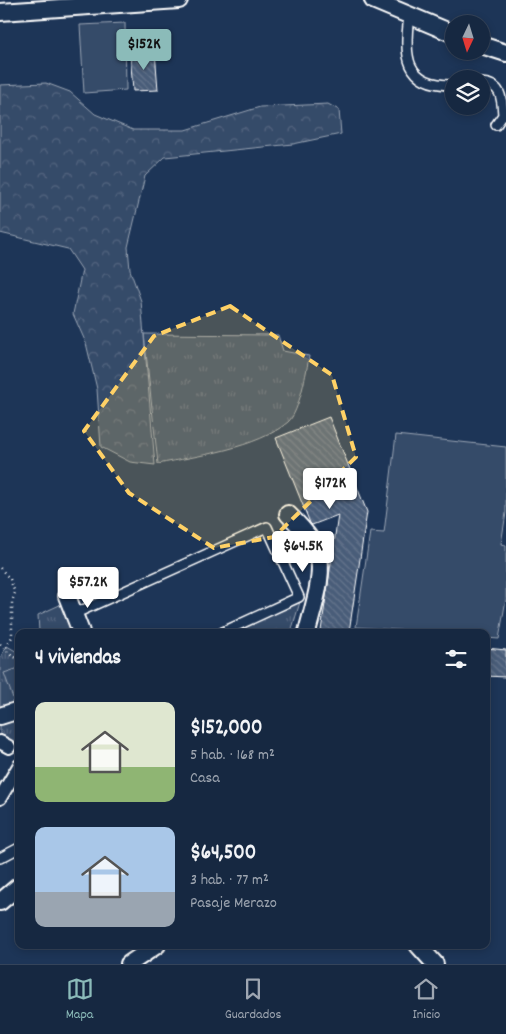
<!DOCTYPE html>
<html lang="es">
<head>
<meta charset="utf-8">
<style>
	:root { --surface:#162841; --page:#1f3048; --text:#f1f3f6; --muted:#9ea6b1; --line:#35445a; --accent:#8bbbb9 }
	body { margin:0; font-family:Dekko,sans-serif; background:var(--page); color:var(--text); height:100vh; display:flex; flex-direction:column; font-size:19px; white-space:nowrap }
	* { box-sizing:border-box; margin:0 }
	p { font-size:16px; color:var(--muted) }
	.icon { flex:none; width:28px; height:28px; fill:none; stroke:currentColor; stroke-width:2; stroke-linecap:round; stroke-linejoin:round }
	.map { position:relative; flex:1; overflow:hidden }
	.panel { position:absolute; left:15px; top:629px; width:475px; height:320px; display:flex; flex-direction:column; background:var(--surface); border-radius:10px; box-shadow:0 2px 8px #0003,0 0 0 1px var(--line) }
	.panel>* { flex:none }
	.needle { width:32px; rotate:184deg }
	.fabs { position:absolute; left:445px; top:15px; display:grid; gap:10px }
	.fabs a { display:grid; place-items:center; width:45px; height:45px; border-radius:50%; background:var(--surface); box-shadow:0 2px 8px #0003,0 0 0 1px var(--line); font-size:25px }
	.price { position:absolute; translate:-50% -42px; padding:0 11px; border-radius:5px; background:#fff; color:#222; font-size:16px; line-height:32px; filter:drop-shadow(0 1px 2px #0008) }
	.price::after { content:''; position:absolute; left:50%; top:30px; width:15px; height:11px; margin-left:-8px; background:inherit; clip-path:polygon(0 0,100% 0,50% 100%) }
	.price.current { background:var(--accent); color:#111 }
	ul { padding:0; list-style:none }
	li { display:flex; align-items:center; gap:15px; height:125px; padding:0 20px }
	li span { display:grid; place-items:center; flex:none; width:140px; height:100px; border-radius:10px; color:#555 }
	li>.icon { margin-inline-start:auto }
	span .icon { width:60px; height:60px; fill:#fffc; stroke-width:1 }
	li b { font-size:21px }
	h2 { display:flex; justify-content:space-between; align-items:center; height:60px; padding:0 20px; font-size:21px }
	.tab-bar { display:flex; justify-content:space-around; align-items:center; height:70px; border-top:1px solid var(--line); background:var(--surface); font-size:14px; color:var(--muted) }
	.tab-bar a { display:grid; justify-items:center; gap:2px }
	.tab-bar .current { color:var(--accent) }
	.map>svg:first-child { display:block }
	.grass { fill:url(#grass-tufts); stroke:#9aa5b4 }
	.forest { fill:url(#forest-crowns); stroke:#9aa5b4 }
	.garden { fill:#364b69; stroke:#9aa5b4 }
	.building { fill:url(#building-back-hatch); stroke:#fff }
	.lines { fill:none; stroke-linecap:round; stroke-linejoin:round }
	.service-casing { stroke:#fff; stroke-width:12 }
	.pedestrian-casing { stroke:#fff; stroke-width:16 }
	.minor-casing { stroke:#fff; stroke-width:20 }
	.path { stroke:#fff; stroke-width:2.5; stroke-dasharray:1 4; stroke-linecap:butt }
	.service { stroke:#1d3557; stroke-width:9 }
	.pedestrian { stroke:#1d3557; stroke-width:12 }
	.minor { stroke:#1d3557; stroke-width:16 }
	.marked { fill:#ffd166; fill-opacity:0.2; stroke:#ffd166; stroke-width:4; stroke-dasharray:10 6; stroke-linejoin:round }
</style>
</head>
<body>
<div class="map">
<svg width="506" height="964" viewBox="0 0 506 964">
	<defs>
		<pattern id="grass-tufts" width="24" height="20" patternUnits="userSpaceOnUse" patternTransform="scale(1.25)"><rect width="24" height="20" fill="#364b69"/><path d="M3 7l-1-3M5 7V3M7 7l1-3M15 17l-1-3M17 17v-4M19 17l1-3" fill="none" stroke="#546680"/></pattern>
		<pattern id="forest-crowns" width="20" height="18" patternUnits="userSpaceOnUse" patternTransform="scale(1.25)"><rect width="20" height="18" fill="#364b69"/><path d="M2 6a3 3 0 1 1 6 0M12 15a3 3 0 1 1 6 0" fill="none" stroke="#546680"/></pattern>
		<pattern id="building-back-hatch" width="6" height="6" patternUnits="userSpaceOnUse" patternTransform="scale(1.25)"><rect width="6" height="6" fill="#4a5d79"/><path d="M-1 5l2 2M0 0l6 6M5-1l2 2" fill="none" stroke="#65758d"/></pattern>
	</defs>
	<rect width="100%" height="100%" fill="#1d3557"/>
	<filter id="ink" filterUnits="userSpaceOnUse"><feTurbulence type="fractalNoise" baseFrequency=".02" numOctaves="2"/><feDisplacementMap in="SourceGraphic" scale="10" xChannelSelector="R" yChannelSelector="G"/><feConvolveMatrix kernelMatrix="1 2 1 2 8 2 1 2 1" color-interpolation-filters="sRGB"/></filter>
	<g filter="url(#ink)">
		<g class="grass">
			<path d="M144,334L278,335L283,351L309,356C307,370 299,413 288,422C258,448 196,456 158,464Z"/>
			<path d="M300,602L291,632H234Z"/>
			<path d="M64,603L75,632H39L38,615Z"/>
			<path d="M7,646L19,653V707L0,714V658Z"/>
			<path d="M17,718L19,751L17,753L0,736V722Z"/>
		</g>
		<path class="forest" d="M46,83L70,92L95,114L133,130H185L260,107L328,104L339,110L341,134L293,144L165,157L145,176L128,247L130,270L141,301L155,465L130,462L101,447L97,389L86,343L73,314L82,270L68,249L0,233V85Z"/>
		<g class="garden">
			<path d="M125,23L126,90L84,93L80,25Z"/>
			<path d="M396,435L506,447V513L501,544L506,545V599L499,639L486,638V632H425L356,627L370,532L384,533Z"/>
			<path d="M19,668V699L14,701L4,673Z"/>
		</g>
		<g class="building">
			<path d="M155,51L158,90L133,91L130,52Z"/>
			<path d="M329,417L367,512L349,632L321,631L338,515L312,525L310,523L276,438Z"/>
			<path d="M486,648L506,650V677L486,676Z"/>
		</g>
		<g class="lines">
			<defs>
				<g id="service">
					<path d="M409,16C404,55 404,86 454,85"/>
					<path d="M481,83C501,84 502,97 503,115L496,125"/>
					<path d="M74,614L267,527L299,597L223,632"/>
					<path d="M0,858L19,848"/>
				</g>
				<g id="pedestrian">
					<path d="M0,742L9,747"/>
					<path d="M0,798L19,766"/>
				</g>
				<g id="minor">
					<path d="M373,0L454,34"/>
					<path d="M0,12L179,0"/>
					<path d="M481,45L506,53"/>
					<path d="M288,514C299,525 311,537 317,551C326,572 312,611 307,632"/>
					<path d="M67,596L81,632"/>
					<path d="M0,716L19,710"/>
					<path d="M0,902L19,886"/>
					<path d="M418,945L435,964"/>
					<path d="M129,964L157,945"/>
				</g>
			</defs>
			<use href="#service" class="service-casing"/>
			<use href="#pedestrian" class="pedestrian-casing"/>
			<use href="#minor" class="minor-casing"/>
			<g class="path">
				<path d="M0,568L10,579L15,593L12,602V637L5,649"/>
				<path d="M0,644L12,656L19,659"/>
			</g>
			<use href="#service" class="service"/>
			<use href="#pedestrian" class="pedestrian"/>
			<use href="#minor" class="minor"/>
		</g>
	</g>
	<path class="marked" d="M230,306L332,375L356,457L274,537L214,548L129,493L84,431L154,336Z"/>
</svg>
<div class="fabs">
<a><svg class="needle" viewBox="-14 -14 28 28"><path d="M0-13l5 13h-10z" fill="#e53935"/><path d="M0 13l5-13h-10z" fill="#9ea6b1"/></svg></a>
<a><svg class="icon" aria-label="layers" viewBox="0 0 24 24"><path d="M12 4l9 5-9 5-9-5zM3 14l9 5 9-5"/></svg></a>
</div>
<b class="price current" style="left:144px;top:71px">$152K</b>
<b class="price" style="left:330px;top:510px">$172K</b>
<b class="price" style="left:303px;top:573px">$64.5K</b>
<b class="price" style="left:88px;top:609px">$57.2K</b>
<section class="panel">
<h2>4 viviendas<svg class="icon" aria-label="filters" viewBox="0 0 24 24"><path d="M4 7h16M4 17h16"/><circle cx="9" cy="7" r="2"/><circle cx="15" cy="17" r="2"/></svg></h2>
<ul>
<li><span style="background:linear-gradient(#dfe7d0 65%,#8fb573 0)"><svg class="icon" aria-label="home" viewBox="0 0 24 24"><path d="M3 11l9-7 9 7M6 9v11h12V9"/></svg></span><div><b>$152,000</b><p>5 hab. · 168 m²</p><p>Casa</p></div></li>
<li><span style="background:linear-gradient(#a9c7e8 65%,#9aa5b1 0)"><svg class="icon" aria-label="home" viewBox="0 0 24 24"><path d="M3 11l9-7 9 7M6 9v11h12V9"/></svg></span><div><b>$64,500</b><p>3 hab. · 77 m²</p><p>Pasaje Merazo</p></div></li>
</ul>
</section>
</div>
<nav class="tab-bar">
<a class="current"><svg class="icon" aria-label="map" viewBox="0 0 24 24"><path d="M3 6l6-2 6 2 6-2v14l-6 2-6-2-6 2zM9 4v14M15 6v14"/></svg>Mapa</a>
<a><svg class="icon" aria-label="saved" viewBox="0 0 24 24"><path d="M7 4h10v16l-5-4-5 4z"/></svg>Guardados</a>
<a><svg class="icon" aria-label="home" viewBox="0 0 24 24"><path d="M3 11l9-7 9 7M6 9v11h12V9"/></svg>Inicio</a>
</nav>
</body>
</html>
